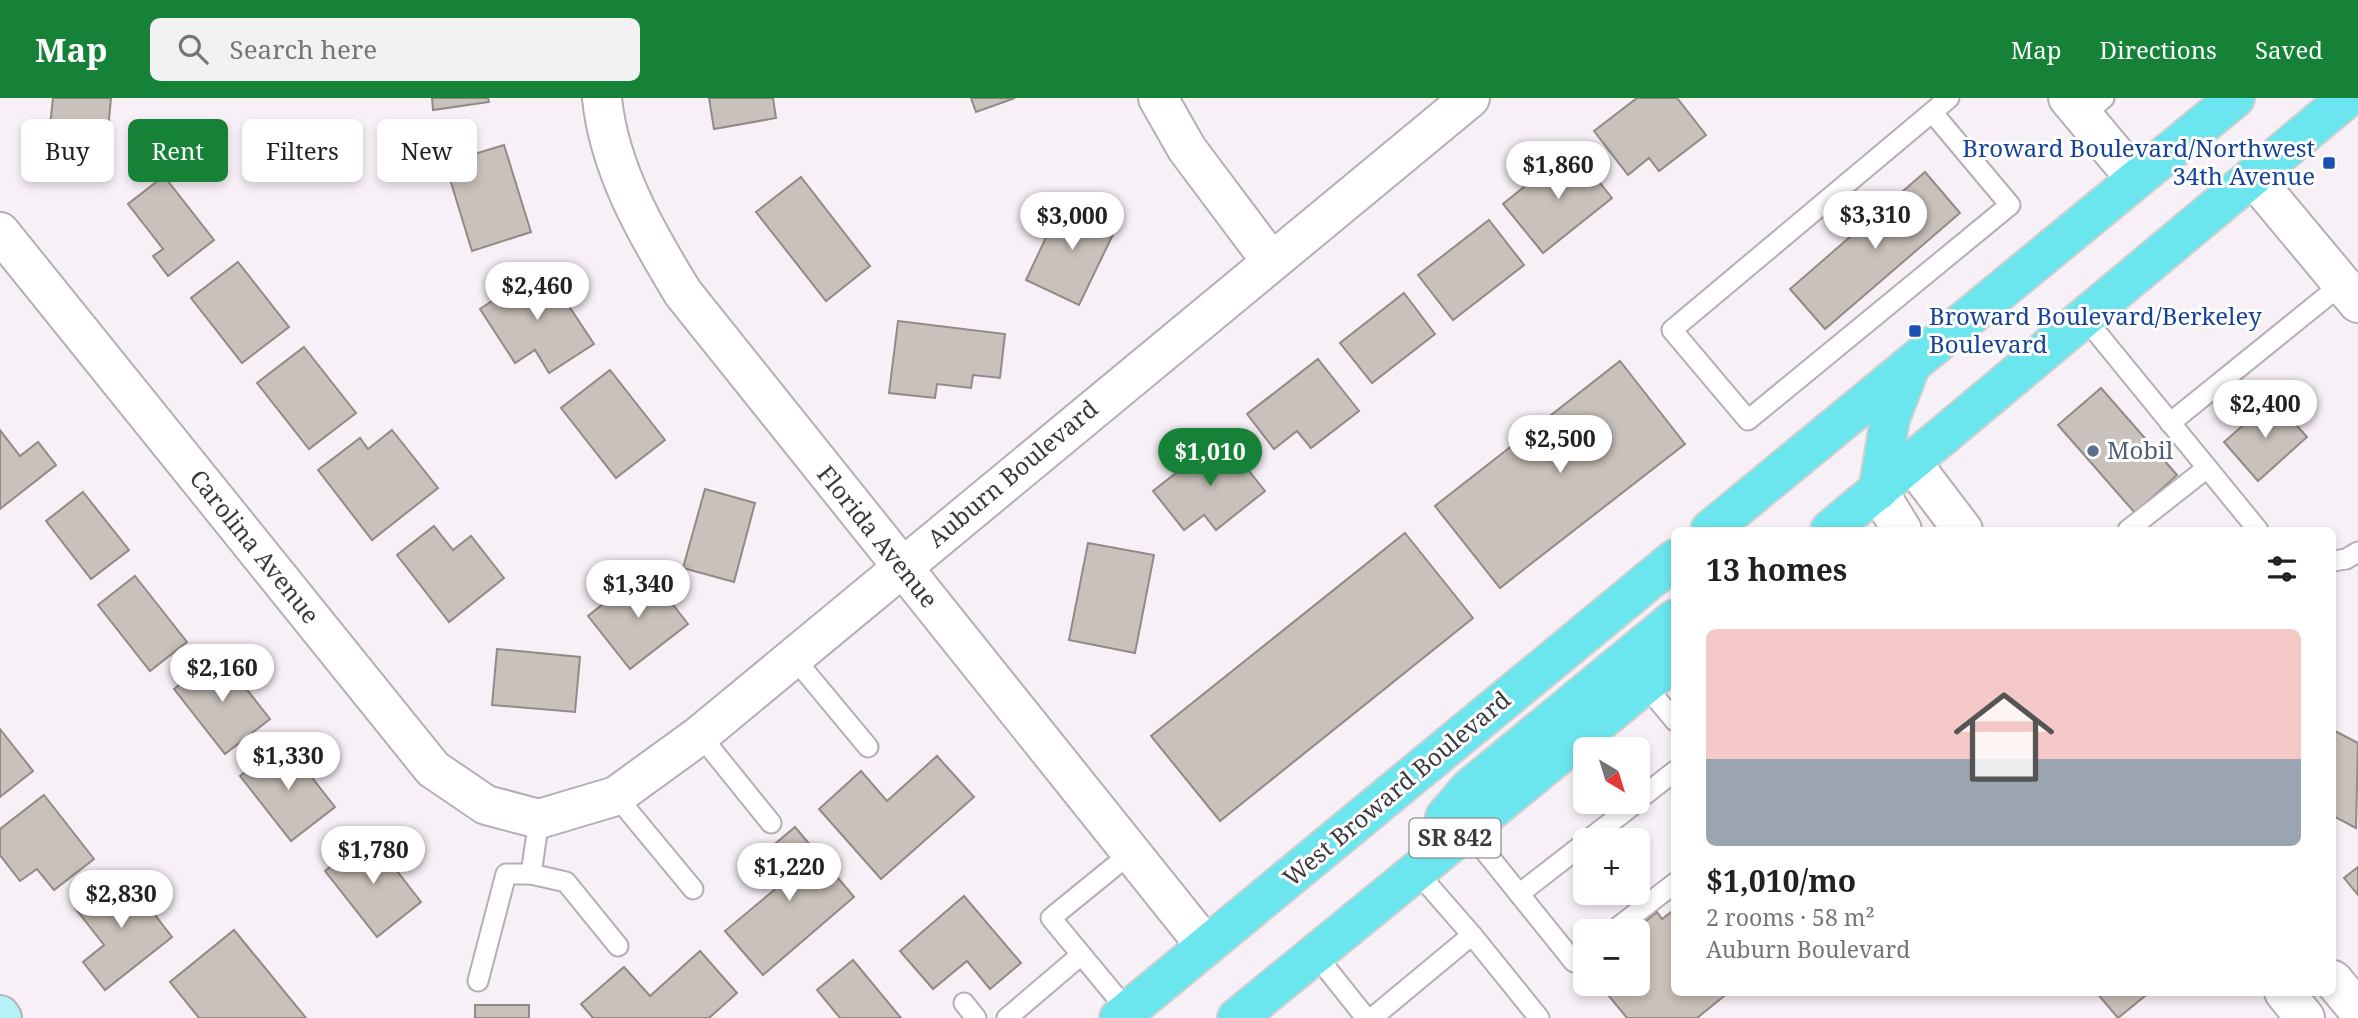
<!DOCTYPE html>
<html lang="en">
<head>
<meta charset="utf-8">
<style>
	:root { --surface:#fff; --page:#f2f2f2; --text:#202124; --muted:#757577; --line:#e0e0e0; --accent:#168238 }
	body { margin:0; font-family:"Noto Serif",serif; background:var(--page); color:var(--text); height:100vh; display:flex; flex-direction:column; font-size:26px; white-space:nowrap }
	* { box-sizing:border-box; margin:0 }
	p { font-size:23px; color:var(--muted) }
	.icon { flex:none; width:38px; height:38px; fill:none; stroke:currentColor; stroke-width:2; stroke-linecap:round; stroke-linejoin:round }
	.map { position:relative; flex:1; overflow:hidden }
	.drawer { position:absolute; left:1671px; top:429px; width:665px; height:469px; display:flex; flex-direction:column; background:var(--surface); border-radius:10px; box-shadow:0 4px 10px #0003 }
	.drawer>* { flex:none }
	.hud { position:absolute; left:21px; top:21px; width:665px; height:63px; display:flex; gap:14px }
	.needle { width:46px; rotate:142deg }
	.buttons { position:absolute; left:1573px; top:639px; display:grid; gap:14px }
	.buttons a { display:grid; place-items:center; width:77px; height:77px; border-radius:10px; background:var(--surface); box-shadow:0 4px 10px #0003; font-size:35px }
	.price { position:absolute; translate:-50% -60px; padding:0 16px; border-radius:24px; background:#fff; color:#222; font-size:23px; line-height:46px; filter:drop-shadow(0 2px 4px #0008) }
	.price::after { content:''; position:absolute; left:50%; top:42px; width:21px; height:16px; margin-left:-10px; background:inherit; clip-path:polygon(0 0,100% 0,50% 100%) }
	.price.current { background:var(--accent); color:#fff }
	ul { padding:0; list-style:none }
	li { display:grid; align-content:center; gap:14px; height:371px; padding:0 35px }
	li+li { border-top:2px solid var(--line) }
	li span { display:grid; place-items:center; height:217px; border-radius:10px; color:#555 }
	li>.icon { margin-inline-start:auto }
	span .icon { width:126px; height:126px; fill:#fffc; stroke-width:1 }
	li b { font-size:30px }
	h2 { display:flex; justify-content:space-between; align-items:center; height:84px; padding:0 35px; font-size:30px }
	.chip { padding:0 24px; border-radius:10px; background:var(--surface); box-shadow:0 4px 10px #0003; font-size:24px; line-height:63px }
	.chip.current { background:var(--accent); color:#fff }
	header { display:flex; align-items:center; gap:42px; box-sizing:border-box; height:98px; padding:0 35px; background:var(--accent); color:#fff }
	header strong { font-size:33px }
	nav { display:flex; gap:38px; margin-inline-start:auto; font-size:24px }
	.search { width:490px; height:63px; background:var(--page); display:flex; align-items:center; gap:18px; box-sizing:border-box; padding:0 24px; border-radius:10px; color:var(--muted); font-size:26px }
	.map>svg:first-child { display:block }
	.building { fill:#c9c1bb; stroke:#928a84; stroke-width:2 }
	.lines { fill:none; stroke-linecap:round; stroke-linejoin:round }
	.lane-casing { stroke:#b5aeb5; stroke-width:23 }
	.street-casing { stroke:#b5aeb5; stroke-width:42 }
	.secondary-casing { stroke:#b5aeb5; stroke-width:42 }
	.primary-casing { stroke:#d0d0d0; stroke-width:42 }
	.lane { stroke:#fff; stroke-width:19 }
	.street { stroke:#fff; stroke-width:38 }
	.secondary { stroke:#b5f2f7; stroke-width:38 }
	.primary { stroke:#6be5ee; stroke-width:38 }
	.transit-dot { fill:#1a4fb4; stroke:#fff; stroke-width:2.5 }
	.service-dot { fill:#5c6f8a; stroke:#fff; stroke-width:2.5 }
	.labels { text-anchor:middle; stroke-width:6; stroke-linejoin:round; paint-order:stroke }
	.shield { fill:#fff; stroke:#777577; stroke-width:2 }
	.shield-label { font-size:23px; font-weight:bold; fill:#3d3a3d }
	.transit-label { font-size:24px; fill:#164399; stroke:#fff; text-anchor:end }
	.service-label { font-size:24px; fill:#4e5e75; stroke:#fff; text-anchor:start }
	.street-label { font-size:24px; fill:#3d3a3d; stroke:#fff }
</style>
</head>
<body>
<header>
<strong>Map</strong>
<div class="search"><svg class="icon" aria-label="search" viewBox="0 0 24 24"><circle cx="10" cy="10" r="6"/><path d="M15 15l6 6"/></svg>Search here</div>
<nav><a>Map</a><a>Directions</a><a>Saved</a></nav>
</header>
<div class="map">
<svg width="2358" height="920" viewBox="0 0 2358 920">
	<rect width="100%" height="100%" fill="#f8f0f7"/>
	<g class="building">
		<path d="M53,0H111L107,43L49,37Z"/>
		<path d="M432,0H488L489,4L433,12Z"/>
		<path d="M709,0H773L776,20L714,31Z"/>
		<path d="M971,0H1015L976,14Z"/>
		<path d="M1637,0H1677L1706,37L1659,73L1649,60L1628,77L1594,33Z"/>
		<path d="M504,47L531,134L472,153L445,65Z"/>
		<path d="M1572,50L1612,100L1543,155L1503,106Z"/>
		<path d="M1925,74L1960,115L1825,231L1790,191Z"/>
		<path d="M164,78L214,142L168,178L153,158L163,151L128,106Z"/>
		<path d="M801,79L870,168L826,203L756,114Z"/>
		<path d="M1064,101L1118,126L1079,207L1026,182Z"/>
		<path d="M1489,122L1524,167L1453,222L1418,177Z"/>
		<path d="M238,164L289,229L242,265L191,200Z"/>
		<path d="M543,169L594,246L549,275L535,252L515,265L480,211Z"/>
		<path d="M1404,195L1435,236L1372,285L1340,245Z"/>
		<path d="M898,223L1005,236L1000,280L973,277L971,290L937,286L935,300L889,295Z"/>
		<path d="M304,249L356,315L309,351L257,285Z"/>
		<path d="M1318,261L1359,313L1311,350L1297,333L1274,351L1247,316Z"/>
		<path d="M1620,263L1685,346L1500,490L1435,408Z"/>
		<path d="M610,272L665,342L616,380L561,310Z"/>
		<path d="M2101,290L2177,377L2135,415L2058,327Z"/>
		<path d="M2273,301L2307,339L2258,383L2224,344Z"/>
		<path d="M0,332L20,358L38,344L56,367L0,411Z"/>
		<path d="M392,332L438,390L372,442L318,372L360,340L368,351Z"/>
		<path d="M1222,339L1265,393L1216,432L1204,417L1184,432L1153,393Z"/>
		<path d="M705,391L755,405L734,484L683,470Z"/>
		<path d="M83,394L129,452L91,481L46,423Z"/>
		<path d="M434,428L453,452L471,438L504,480L449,524L397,457Z"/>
		<path d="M1405,435L1473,520L1220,723L1151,638Z"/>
		<path d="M1088,445L1154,457L1135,555L1069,542Z"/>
		<path d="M646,472L688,526L630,571L588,518Z"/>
		<path d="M135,478L187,544L150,573L98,507Z"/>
		<path d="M497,551L580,559L575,614L492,607Z"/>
		<path d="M219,556L270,621L225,656L174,591Z"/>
		<path d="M0,631L33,673L0,699Z"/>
		<path d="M2333,632L2358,645L2356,730L2333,718Z"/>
		<path d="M284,644L335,709L291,743L240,678Z"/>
		<path d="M937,658L974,699L881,781L819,711L861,673L887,703Z"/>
		<path d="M44,697L94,761L54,792L37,771L20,783L0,757V731Z"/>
		<path d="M795,729L854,799L763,877L725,833L779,788L756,762Z"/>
		<path d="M370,738L421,804L377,839L325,773Z"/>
		<path d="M2358,769V797L2344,780Z"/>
		<path d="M122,774L172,839L105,892L83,864L104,847L75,810Z"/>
		<path d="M964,798L1021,865L990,891L967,863L933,891L900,853Z"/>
		<path d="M1675,811V894H1729L1697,920H1627L1599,886H1638V833H1634L1657,814L1662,821Z"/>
		<path d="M234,832L306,920H199L170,884Z"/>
		<path d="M700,853L737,895L709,920H593L581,906L624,869L650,898Z"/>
		<path d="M853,862L901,920H840L817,892Z"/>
		<path d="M2096,894H2150L2118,920Z"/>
		<rect x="475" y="907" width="54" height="13"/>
	</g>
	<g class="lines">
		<defs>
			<g id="lane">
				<path d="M1932,14L2010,107L1748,322L1672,232L1949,0"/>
				<path d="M2083,18L2104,0"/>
				<path d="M2084,219L2258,432"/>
				<path d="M2170,325L2342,186"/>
				<path d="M2128,432L2207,370"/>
				<path d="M2333,463L2346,461L2358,454"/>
				<path d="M794,560L868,649"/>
				<path d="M1645,587L1675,623"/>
				<path d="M700,637L771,725"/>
				<path d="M616,698L693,791"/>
				<path d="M1638,702L1675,673"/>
				<path d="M1467,731L1574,864L1586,855"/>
				<path d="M1588,742L1637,704"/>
				<path d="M1417,774L1472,837"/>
				<path d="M531,776L566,784L618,848"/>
				<path d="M1519,796L1586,744"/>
				<path d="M1613,833L1675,785"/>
				<path d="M1315,856L1366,920"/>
				<path d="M478,883L506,776H531L539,721"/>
				<path d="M964,905L976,920"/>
				<path d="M1128,913L1051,820L1132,754"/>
				<path d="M1007,920L1081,857"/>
				<path d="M1372,920L1472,837L1539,920"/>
			</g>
			<g id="street">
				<path d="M602,0C609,71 647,136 683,195L1206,848"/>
				<path d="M1158,0L1187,51L1271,163"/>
				<path d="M2068,0L2136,81"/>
				<path d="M2253,79L2358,205"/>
				<path d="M0,134L433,671L486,707L539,721L616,698L700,637L1470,0"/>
				<path d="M1912,365L1963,432"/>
				<path d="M1878,393L1902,432"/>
				<path d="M2333,882L2358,912"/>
				<path d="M2284,894L2305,920"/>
			</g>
			<path id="secondary" d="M0,917L2,920"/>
			<g id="primary">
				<path d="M1878,393L1890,321L1911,267"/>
				<path d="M1710,432L2235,0"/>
				<path d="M1830,432L2347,0"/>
				<path d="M1439,747L1445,719L1470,690L1675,521"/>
				<path d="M1119,920L1675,461"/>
				<path d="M1237,920L1675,562"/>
			</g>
		</defs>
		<use href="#lane" class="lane-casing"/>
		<use href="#street" class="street-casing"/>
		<use href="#secondary" class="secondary-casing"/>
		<use href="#primary" class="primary-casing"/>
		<use href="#lane" class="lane"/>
		<use href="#street" class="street"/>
		<use href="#secondary" class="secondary"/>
		<use href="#primary" class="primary"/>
	</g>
	<g class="transit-dot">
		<rect x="2322" y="58" width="14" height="14" rx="3.5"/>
		<rect x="1908" y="226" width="14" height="14" rx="3.5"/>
	</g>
	<circle class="service-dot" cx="2093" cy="353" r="7"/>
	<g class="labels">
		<rect class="shield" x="1409.5" y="720.5" width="91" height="39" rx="5"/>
		<g class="shield-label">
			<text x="1455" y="748">SR 842</text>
		</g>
		<g class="transit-label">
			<text x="2315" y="59">Broward Boulevard/Northwest<tspan x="2315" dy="28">34th Avenue</tspan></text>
			<text x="1929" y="227" text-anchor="start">Broward Boulevard/Berkeley<tspan x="1929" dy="28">Boulevard</tspan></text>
		</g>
		<g class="service-label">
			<text x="2107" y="361">Mobil</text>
		</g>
		<g class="street-label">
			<text transform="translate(1013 376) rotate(-40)" y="8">Auburn Boulevard</text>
			<text transform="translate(877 439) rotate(51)" y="8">Florida Avenue</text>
			<text transform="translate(254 449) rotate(51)" y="8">Carolina Avenue</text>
			<text transform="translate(1397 691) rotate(-40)" y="8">West Broward Boulevard</text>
		</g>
	</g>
</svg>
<div class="buttons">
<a><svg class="needle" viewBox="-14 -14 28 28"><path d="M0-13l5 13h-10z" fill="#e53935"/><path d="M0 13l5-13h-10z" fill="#757577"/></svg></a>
<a>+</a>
<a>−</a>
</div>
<b class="price" style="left:1558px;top:103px">$1,860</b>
<b class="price" style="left:1875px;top:153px">$3,310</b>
<b class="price" style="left:1072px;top:154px">$3,000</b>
<b class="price" style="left:537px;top:224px">$2,460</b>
<b class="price" style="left:2265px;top:342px">$2,400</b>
<b class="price" style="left:1560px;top:377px">$2,500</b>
<b class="price current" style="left:1210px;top:390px">$1,010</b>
<b class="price" style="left:638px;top:522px">$1,340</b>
<b class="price" style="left:222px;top:606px">$2,160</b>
<b class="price" style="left:288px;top:694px">$1,330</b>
<b class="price" style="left:373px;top:788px">$1,780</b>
<b class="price" style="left:789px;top:805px">$1,220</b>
<b class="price" style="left:121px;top:832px">$2,830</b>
<div class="hud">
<a class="chip">Buy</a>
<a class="chip current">Rent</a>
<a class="chip">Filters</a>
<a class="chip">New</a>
</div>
<section class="drawer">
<h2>13 homes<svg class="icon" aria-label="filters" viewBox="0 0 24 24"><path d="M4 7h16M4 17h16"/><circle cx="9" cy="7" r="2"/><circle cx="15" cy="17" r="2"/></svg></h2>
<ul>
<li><span style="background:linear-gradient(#f6c9c9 60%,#9aa5b1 0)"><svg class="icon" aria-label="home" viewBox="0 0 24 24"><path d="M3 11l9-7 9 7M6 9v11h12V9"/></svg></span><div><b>$1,010/mo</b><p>2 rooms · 58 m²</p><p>Auburn Boulevard</p></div></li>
</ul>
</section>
</div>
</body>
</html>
